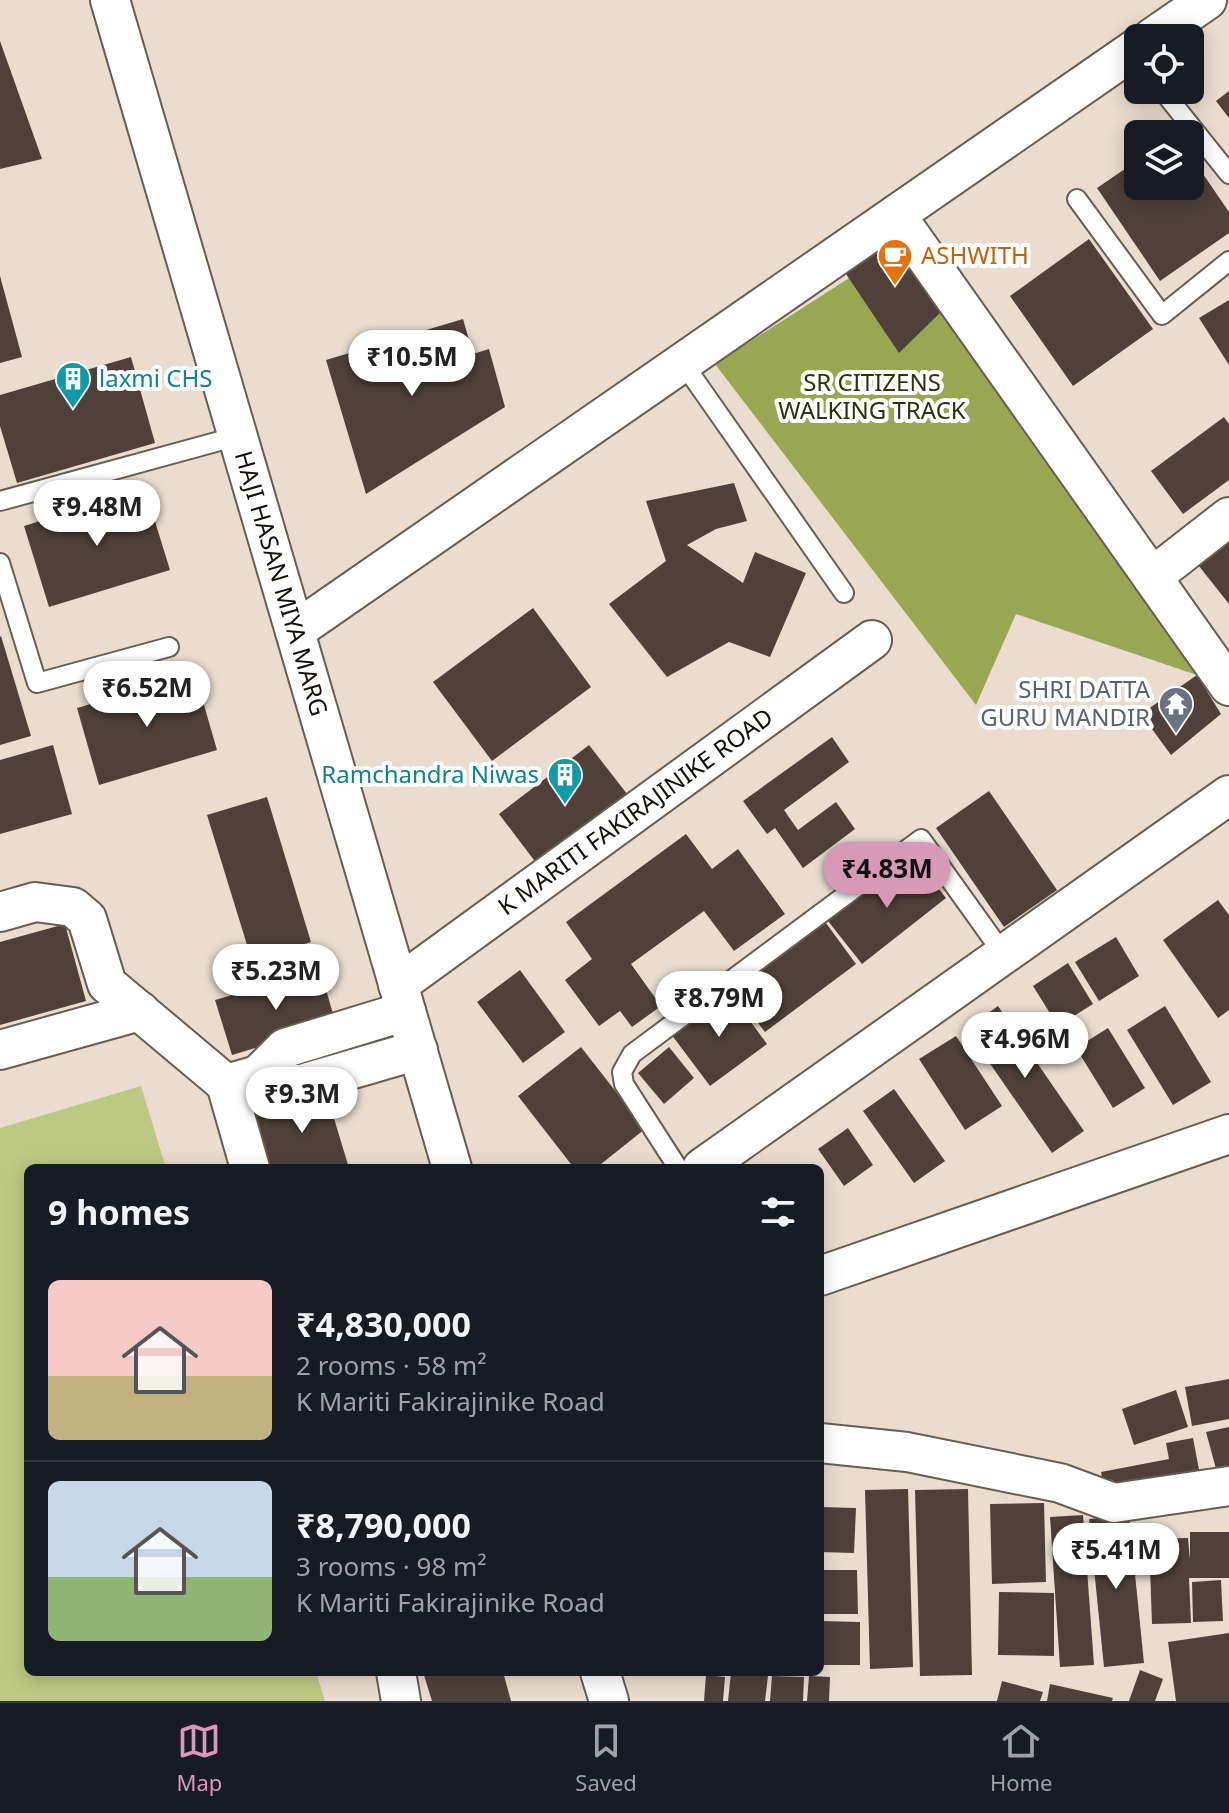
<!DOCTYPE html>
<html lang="en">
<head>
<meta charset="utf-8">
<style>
	:root { --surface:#171b24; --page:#242831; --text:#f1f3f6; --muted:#9ea1a6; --line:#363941; --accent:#d79ab6 }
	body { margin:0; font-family:"Noto Sans",sans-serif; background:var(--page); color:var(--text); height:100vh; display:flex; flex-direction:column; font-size:30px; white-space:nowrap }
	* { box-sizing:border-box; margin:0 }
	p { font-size:26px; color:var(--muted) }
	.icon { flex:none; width:44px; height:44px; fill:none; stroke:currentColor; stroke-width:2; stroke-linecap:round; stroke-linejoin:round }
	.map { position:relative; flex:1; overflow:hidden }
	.panel { position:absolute; left:24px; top:1164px; width:800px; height:512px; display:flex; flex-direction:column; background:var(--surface); border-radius:12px; box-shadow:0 4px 20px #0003 }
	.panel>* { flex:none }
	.buttons { position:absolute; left:1124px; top:24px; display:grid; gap:16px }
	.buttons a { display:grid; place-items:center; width:80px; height:80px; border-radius:12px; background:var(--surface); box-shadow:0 4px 20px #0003; font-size:40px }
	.price { position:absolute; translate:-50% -68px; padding:0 18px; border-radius:28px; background:#fff; color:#222; font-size:26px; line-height:52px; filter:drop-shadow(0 2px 4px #0008) }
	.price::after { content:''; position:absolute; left:50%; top:48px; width:24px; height:18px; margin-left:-12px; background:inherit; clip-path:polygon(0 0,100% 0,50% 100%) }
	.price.on { background:var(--accent); color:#111 }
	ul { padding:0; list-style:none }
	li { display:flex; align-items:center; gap:24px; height:200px; padding:0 24px }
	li+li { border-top:2px solid var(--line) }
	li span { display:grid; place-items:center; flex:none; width:224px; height:160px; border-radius:12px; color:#555 }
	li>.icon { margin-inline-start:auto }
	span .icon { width:96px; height:96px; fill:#fffc; stroke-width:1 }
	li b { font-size:34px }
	h2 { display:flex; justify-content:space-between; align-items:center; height:96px; padding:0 24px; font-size:34px }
	.tabs { display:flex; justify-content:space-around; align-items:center; height:112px; border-top:2px solid var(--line); background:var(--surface); font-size:22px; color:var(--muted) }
	.tabs a { display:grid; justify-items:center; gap:4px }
	.tabs .on { color:var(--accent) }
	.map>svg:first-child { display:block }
	.green { fill:#bdc982 }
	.forest { fill:#9aa752 }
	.building { fill:#4f413a }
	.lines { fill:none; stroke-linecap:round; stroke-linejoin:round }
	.lane-casing { stroke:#685d51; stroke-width:22 }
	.street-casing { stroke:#685d51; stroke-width:42 }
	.lane { stroke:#fff; stroke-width:18 }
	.street { stroke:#fff; stroke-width:38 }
	.labels { text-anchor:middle; stroke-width:8; stroke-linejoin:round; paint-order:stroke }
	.food-label { font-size:24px; fill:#c56008; stroke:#fff; text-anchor:start }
	.culture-label { font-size:24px; fill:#0d838f; stroke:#fff; text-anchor:start }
	.park-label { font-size:24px; fill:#2d320d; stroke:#fff }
	.street-label { font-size:24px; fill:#130f0a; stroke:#fff }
	.worship-label { font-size:24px; fill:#5b616d; stroke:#fff; text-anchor:end }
</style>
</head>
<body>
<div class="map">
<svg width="1229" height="1701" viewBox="0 0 1229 1701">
	<rect width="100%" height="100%" fill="#eaddd0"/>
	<path class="green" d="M141,1086L166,1168H28V1672H316L325,1701H0V1128Z"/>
	<path class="forest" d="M896,248L1197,675L1016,614L976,705L715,364Z"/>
	<g class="building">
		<path d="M0,41L42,159L0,169Z"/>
		<path d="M1229,91V118L1216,101Z"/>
		<path d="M1190,155L1229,212V233L1160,281L1097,188L1138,160V186H1190Z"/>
		<path d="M896,233L947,306L899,353L842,268Z"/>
		<path d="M1089,239L1153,329L1073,386L1010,296Z"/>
		<path d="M0,276L22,357L0,363Z"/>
		<path d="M1229,300V365L1199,318Z"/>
		<path d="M463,319L473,354L489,349L505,407L366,494L326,360Z"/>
		<path d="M131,357L155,443L17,483L0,426V395Z"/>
		<path d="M1224,417L1229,424V480L1183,514L1151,471Z"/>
		<path d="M734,483L747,521L716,529L687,545L743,583L755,552L806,573L770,657L729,642L667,677L609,604L666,561L646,501Z"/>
		<path d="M145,489L170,570L49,607L24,526Z"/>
		<path d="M1229,535V604L1195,561Z"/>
		<path d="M533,608L591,687L492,761L433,682Z"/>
		<path d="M1,636L31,736L0,745V637Z"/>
		<path d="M195,674L217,750L99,785L77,708Z"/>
		<path d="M1197,675L1221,714L1171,755L1141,714Z"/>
		<path d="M832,737L849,762L784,810L798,830L836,802L855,829L803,868L775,828L767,834L743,801Z"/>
		<path d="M53,745L72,814L0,834V760Z"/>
		<path d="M589,745L631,799L540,868L499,814Z"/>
		<path d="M989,791L1057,890L1004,927L936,828Z"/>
		<path d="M267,797L311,942L252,961L207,815Z"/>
		<path d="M686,834L712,869L738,849L785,914L734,951L704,911L631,964L661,1006L632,1027L620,1011L599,1026L565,980L592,959L566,922Z"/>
		<path d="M912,855L946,898L862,964L828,921Z"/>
		<path d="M1218,900L1229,915V1010L1218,1018L1163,940Z"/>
		<path d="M823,919L856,964L765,1032L732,988Z"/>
		<path d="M65,924L86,1001L0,1025V942Z"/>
		<path d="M1116,937L1139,976L1099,1001L1075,962Z"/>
		<path d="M1068,963L1093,1004L1058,1026L1033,986Z"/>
		<path d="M320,969L336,1024L232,1055L215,1000Z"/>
		<path d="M520,970L565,1032L523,1063L477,1002Z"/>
		<path d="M728,991L767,1044L710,1086L671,1034Z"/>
		<path d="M998,1006L1084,1131L1052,1153L966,1029Z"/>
		<path d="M1165,1006L1211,1082L1173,1105L1127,1030Z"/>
		<path d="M1108,1028L1145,1088L1113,1108L1076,1048Z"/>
		<path d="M956,1036L1002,1106L965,1130L919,1059Z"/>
		<path d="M581,1047L645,1129L596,1168H574L518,1096Z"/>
		<path d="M669,1047L694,1078L664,1104L638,1073Z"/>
		<path d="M894,1089L945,1161L914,1183L863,1111Z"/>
		<path d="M326,1092L349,1168H270L254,1115Z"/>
		<path d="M848,1128L873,1165L844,1186L818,1149Z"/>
		<path d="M1229,1379V1419L1192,1426L1185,1387Z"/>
		<path d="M1176,1390L1188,1427L1134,1445L1122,1409Z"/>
		<path d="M1229,1427V1476H1218L1206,1432Z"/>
		<path d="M1193,1438L1201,1480L1106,1498L1101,1472L1169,1459L1166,1443Z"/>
		<path d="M908,1489L913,1667L870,1669L865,1490Z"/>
		<path d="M968,1489L972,1675L920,1676L915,1490Z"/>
		<path d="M1044,1503L1046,1582L992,1584L990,1504Z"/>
		<path d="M820,1507L856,1508L854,1553L820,1552Z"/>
		<path d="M1083,1515L1094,1665L1060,1667L1050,1517Z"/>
		<path d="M1129,1515L1144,1663L1104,1667L1089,1519Z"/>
		<path d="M1190,1532H1229V1578H1189L1191,1623L1152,1624L1149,1539L1188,1538L1190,1560Z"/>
		<path d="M820,1570H857L858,1614H820Z"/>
		<path d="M1221,1580L1223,1621L1193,1622L1192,1582Z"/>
		<path d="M999,1592L1054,1593V1656L998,1655Z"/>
		<path d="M820,1621L860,1622V1665H820Z"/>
		<path d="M1229,1633V1701H1176L1168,1642Z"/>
		<path d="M1140,1670L1163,1679L1155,1701H1129Z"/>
		<path d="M423,1672H503L511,1701H432Z"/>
		<path d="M731,1673L768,1676L765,1701H728Z"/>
		<path d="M706,1675L725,1677L723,1701H704Z"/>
		<path d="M772,1676L804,1677L803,1701H770Z"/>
		<path d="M809,1676L830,1677L829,1701H807Z"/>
		<path d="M1002,1681L1043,1692L1040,1701H997Z"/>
		<path d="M1050,1684L1113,1698L1112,1701H1047Z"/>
	</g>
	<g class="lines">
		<defs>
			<g id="lane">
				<path d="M1162,90L1229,174"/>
				<path d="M1077,199L1162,315L1229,261"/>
				<path d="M683,363L844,593"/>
				<path d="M0,501L238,436"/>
				<path d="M0,563L37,683L169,647"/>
				<path d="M678,1168L624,1084L622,1072L632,1054L921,839L1004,955"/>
			</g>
			<g id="street">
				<path id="s1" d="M110,0L452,1168"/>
				<path d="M1152,38L1207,0"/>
				<path d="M896,215L1229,686"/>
				<path d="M1152,577L1229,517"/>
				<path d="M295,631L1138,47"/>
				<path d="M0,912L35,902L73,907L87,919L107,984L226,1084L258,1075"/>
				<path id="s2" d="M398,985L872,640"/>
				<path d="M406,1011L285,1048L258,1075L298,1085L418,1050"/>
				<path d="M0,1050L140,1011"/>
				<path d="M226,1084L250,1168"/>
				<path d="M702,1168L1229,795"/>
				<path d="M820,1276L1229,1134"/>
				<path d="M820,1443L907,1452L1060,1483L1114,1503L1229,1486"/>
				<path d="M396,1672L401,1701"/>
				<path d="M600,1672L609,1701"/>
			</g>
		</defs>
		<use href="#lane" class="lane-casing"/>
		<use href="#street" class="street-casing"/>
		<use href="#lane" class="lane"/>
		<use href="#street" class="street"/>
	</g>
	<defs>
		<symbol id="cafe-pin" viewBox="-11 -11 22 30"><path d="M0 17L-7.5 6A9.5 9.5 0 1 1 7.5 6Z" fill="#e8710a" stroke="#fff"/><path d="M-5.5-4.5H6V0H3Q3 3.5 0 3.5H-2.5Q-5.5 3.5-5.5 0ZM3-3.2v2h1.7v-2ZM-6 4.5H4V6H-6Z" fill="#fff"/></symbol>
		<symbol id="building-pin" viewBox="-11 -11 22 30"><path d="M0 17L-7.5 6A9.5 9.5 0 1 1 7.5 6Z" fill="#0f9aa8" stroke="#fff"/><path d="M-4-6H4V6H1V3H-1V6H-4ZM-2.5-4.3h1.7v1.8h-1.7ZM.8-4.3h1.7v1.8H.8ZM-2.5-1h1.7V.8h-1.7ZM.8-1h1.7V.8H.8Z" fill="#fff"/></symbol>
		<symbol id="temple-pin" viewBox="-11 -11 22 30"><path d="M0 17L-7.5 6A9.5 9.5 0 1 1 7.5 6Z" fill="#6b7280" stroke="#fff"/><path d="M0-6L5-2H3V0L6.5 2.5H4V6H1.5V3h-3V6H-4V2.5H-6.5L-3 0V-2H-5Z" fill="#fff"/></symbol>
	</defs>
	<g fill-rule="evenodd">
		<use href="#cafe-pin" x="875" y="236" width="40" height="54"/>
		<use href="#building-pin" x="53" y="359" width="40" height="54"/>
		<use href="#temple-pin" x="1156" y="684" width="40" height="54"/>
		<use href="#building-pin" x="545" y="755" width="40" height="54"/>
	</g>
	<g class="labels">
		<g class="food-label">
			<text x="921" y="264">ASHWITH</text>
		</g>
		<g class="culture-label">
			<text x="99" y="387">laxmi CHS</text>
			<text x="539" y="783" text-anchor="end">Ramchandra Niwas</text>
		</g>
		<g class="park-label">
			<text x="872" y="391">SR CITIZENS<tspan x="872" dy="28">WALKING TRACK</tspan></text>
		</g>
		<g class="street-label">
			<text dy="8" stroke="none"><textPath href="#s1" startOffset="608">HAJI HASAN MIYA MARG</textPath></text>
			<text dy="8" stroke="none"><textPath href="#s2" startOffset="294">K MARITI FAKIRAJINIKE ROAD</textPath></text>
		</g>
		<g class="worship-label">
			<text x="1150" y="698">SHRI DATTA<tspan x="1150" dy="28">GURU MANDIR</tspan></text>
		</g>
	</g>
</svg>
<div class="buttons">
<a><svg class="icon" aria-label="locate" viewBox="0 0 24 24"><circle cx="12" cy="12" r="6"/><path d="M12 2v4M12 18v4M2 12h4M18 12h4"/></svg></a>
<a><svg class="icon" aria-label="layers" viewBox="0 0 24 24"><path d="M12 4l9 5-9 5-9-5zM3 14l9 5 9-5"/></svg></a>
</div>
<b class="price" style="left:412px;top:398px">₹10.5M</b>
<b class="price" style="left:97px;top:548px">₹9.48M</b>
<b class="price" style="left:147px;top:729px">₹6.52M</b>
<b class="price on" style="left:887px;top:910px">₹4.83M</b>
<b class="price" style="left:276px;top:1012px">₹5.23M</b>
<b class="price" style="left:719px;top:1039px">₹8.79M</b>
<b class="price" style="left:1025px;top:1080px">₹4.96M</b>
<b class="price" style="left:302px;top:1135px">₹9.3M</b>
<b class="price" style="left:1116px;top:1591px">₹5.41M</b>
<section class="panel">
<h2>9 homes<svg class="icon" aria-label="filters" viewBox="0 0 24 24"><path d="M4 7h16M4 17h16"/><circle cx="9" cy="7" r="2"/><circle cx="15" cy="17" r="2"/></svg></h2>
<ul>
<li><span style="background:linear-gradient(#f6c9c9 60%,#c2b280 0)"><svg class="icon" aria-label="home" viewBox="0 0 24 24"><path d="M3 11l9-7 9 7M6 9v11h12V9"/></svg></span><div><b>₹4,830,000</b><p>2 rooms · 58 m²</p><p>K Mariti Fakirajinike Road</p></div></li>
<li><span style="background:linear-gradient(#c9d6e8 60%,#8fb573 0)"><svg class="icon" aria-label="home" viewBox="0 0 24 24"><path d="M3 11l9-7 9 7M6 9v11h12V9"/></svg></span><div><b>₹8,790,000</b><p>3 rooms · 98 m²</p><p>K Mariti Fakirajinike Road</p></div></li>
</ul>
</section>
</div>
<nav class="tabs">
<a class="on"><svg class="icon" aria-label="map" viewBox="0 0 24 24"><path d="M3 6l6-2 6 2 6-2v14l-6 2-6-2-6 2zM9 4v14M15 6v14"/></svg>Map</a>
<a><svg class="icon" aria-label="saved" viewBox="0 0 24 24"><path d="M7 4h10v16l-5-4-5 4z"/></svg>Saved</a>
<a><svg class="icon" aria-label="home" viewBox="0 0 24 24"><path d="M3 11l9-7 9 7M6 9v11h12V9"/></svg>Home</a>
</nav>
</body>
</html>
